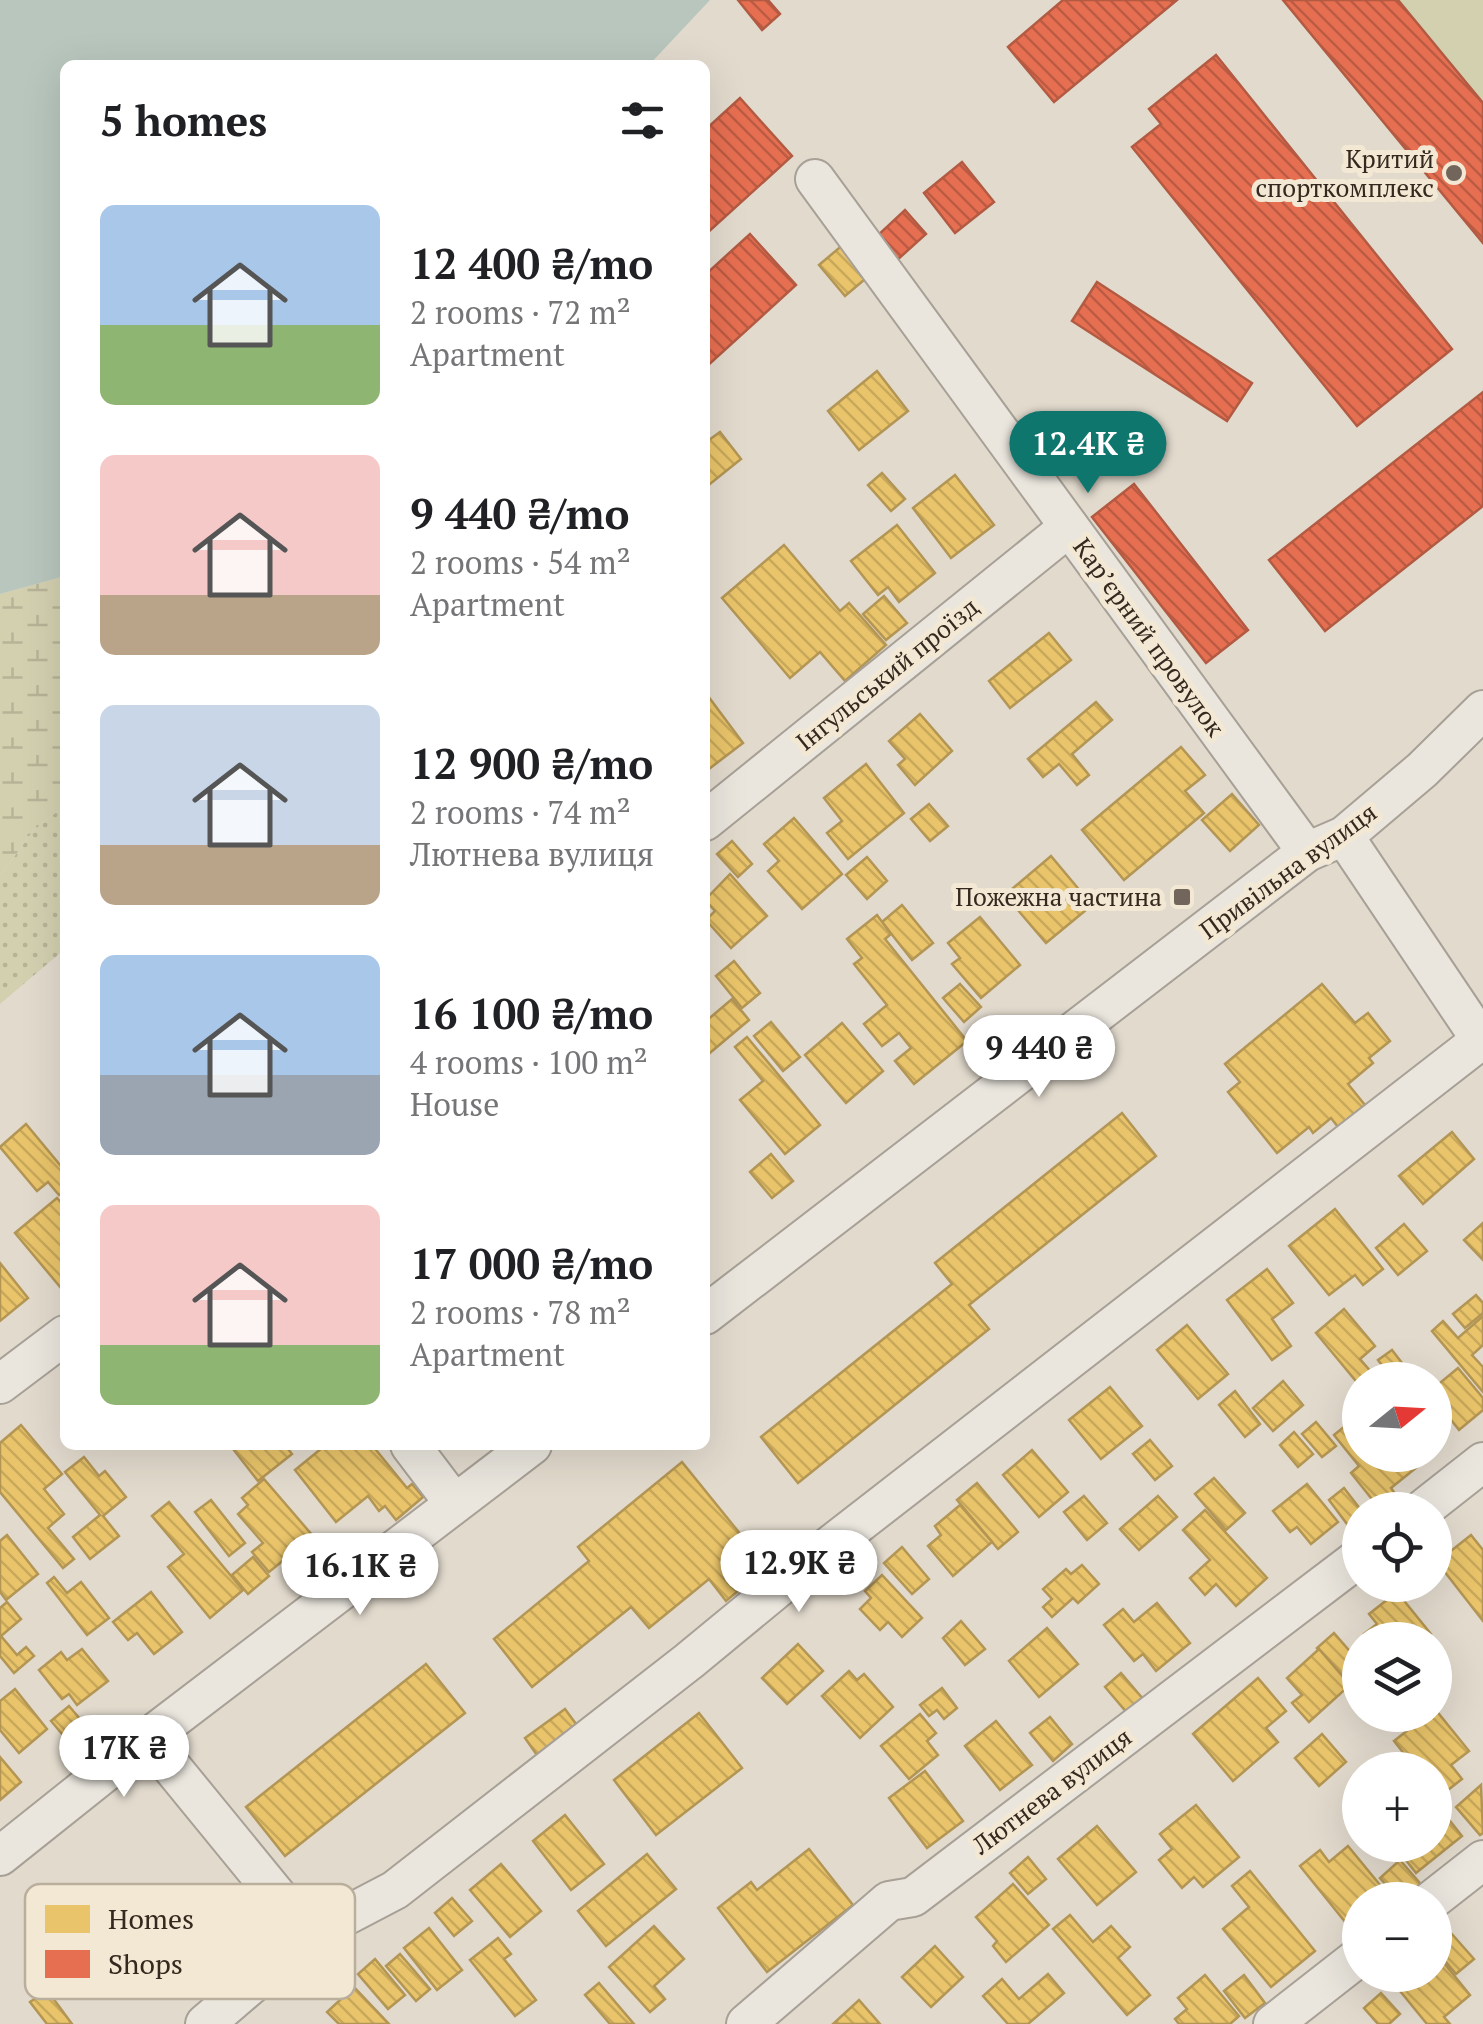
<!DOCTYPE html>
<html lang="en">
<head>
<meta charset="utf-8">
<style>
	:root { --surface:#fff; --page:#f6f6f6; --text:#202124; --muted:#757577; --accent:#0f766e }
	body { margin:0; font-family:"PT Serif",serif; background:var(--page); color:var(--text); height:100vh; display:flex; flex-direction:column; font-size:38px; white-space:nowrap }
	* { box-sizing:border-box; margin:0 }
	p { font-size:32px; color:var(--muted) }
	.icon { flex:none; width:55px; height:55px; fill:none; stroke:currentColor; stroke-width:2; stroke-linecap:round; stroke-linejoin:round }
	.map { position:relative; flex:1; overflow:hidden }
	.sheet { position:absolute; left:60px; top:60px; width:650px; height:1390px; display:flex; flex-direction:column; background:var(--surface); border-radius:15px; box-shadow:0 10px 40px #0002 }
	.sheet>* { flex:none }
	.needle { width:65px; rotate:72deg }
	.buttons { position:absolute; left:1342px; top:1362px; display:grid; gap:20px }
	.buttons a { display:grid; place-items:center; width:110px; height:110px; border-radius:50%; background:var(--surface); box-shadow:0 10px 40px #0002; font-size:50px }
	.price { position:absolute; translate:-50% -85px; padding:0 22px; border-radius:35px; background:#fff; color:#222; font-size:32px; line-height:65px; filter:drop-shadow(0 2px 5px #0008) }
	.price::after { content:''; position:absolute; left:50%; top:60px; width:30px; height:22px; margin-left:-15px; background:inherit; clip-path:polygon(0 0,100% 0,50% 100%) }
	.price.selected { background:var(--accent); color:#fff }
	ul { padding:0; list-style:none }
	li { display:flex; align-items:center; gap:30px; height:250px; padding:0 40px }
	li span { display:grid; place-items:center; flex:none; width:280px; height:200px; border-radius:15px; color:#555 }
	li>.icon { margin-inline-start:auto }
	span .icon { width:120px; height:120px; fill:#fffc; stroke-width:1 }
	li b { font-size:42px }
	h2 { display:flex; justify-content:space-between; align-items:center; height:120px; padding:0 40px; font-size:42px }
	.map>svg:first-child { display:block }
	.grass { fill:url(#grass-dots) }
	.wetland { fill:url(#wetland-marsh) }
	.garden { fill:#d3d0b0 }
	.water { fill:#b8c6bd }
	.homes { fill:url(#homes-back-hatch); stroke:#b39554; stroke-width:2.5 }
	.shops { fill:url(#shops-back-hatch); stroke:#b25a42; stroke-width:2.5 }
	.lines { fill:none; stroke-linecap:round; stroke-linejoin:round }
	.minor-casing { stroke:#a7a096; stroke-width:42 }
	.minor { stroke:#eae6de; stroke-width:38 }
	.poi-dot { fill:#72665c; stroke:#f3e8d3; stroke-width:4 }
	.labels { text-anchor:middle; stroke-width:10; stroke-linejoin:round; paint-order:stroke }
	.poi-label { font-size:25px; fill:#35281f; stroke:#f3e8d3; text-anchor:end }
	.street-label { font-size:25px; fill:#35281f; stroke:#f3e8d3 }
	.key { fill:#f3e8d3; stroke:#baae9d; stroke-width:2.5 }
	.key-label { font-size:28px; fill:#35281f }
</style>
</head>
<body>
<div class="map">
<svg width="1483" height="2024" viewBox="0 0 1483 2024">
	<defs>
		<pattern id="grass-dots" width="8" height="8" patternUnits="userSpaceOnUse" patternTransform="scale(2.5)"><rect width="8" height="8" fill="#d3d0b0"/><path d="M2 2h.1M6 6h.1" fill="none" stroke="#b6b397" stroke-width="1.8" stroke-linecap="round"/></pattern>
		<pattern id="wetland-marsh" width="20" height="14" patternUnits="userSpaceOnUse" patternTransform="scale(2.5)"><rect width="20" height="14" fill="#d3d0b0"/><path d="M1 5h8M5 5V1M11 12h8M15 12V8" fill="none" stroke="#b6b397"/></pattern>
		<pattern id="homes-back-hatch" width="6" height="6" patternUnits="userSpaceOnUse" patternTransform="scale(2.5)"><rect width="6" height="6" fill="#e9c46a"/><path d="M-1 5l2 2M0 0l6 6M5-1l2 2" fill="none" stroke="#c8a85b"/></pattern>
		<pattern id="shops-back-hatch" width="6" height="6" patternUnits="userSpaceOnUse" patternTransform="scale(2.5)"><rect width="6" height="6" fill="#e76f51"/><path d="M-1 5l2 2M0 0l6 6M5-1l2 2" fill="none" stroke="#bc5b43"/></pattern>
	</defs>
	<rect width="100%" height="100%" fill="#e2dacd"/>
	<path class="grass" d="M65,805V949L0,1004V876L33,831Z"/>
	<path class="wetland" d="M65,576V805L33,831L0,876V594Z"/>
	<path class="garden" d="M1283,0H1483V243Z"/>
	<path class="water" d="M0,0H710L649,65H65V576L0,594Z"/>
	<g class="homes">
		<path d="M845,243L871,274L845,296L819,265Z"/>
		<path d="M877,371L908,411L859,450L828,411Z"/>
		<path d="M720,432L741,459L705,488V443Z"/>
		<path d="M882,473L905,499L891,511L868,485Z"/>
		<path d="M955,475L994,525L951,558L913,508Z"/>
		<path d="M897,525L935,573L899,602L888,587L878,595L851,561Z"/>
		<path d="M784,545L840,611L849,603L886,645L845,681L820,652L790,678L722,598Z"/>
		<path d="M884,596L907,623L886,640L863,614Z"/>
		<path d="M1049,633L1071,660L1010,708L989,681Z"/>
		<path d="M705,692L743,743L705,772Z"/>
		<path d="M1096,702L1112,720L1072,754L1089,775L1077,785L1059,764L1043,777L1028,759Z"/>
		<path d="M920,714L952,751L915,785L898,765L905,759L889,741Z"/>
		<path d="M1181,747L1205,775L1185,791L1204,813L1124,880L1082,830Z"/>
		<path d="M866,764L904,813L848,859L827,833L842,821L824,798Z"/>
		<path d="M1232,794L1259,825L1230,851L1202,820Z"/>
		<path d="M929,804L948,826L930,841L911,819Z"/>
		<path d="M794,818L842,874L802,909L768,871L779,861L764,844Z"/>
		<path d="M732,841L752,864L738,877L717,854Z"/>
		<path d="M1051,856L1092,905L1046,943L1005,895Z"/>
		<path d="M867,857L887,881L867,899L846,875Z"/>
		<path d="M730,874L767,916L731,948L706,920L715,911L705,900Z"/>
		<path d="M902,905L933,943L912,960L882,922Z"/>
		<path d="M877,915L891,934L885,939L967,1041L914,1084L895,1061L911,1048L899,1033L882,1046L864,1024L887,1005L854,964L862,958L847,939Z"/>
		<path d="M980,917L1020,965L981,998L952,964L960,958L948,943Z"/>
		<path d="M734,961L760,993L742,1008L716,976Z"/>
		<path d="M960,984L981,1007L964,1022L943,998Z"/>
		<path d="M1322,984L1355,1023L1368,1013L1390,1041L1369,1058L1373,1063L1348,1084L1365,1105L1338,1127L1331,1118L1313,1133L1309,1127L1277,1153L1228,1092L1240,1082L1225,1064Z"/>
		<path d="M732,999L749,1020L705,1057V1022Z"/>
		<path d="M771,1022L800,1057L783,1071L754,1036Z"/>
		<path d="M842,1023L883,1071L846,1103L805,1055Z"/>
		<path d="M747,1037L820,1125L785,1154L740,1100L763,1081L735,1047Z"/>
		<path d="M1122,1113L1156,1156L969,1305L989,1329L798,1483L761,1437L952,1284L935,1263Z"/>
		<path d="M26,1124L65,1171V1190L59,1195L48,1182L37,1191L0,1147Z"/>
		<path d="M1452,1132L1474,1159L1423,1204L1399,1176Z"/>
		<path d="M771,1154L793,1181L772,1198L750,1172Z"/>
		<path d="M57,1198L65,1207V1285L61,1288L15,1233Z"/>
		<path d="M1335,1209L1383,1269L1363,1285L1355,1275L1329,1295L1289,1246Z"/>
		<path d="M1483,1223V1260L1464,1240Z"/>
		<path d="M1404,1224L1427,1251L1398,1275L1376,1248Z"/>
		<path d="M0,1263L28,1298L0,1321Z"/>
		<path d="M1267,1269L1293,1303L1272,1319L1291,1346L1272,1360L1227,1300Z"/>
		<path d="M1476,1295L1483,1303V1313L1465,1328L1453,1314Z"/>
		<path d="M1344,1309L1375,1346L1360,1359L1378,1380H1360V1386L1316,1333Z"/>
		<path d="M1483,1316V1345L1472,1355L1483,1367V1392L1432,1331L1443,1321L1458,1338Z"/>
		<path d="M1187,1325L1228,1374L1198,1399L1157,1350Z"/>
		<path d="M1392,1350L1412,1376L1406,1380H1393L1378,1360Z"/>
		<path d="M1458,1368L1483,1398V1410L1459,1430L1444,1411L1437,1417L1435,1414V1387Z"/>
		<path d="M1283,1381L1303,1405L1273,1431L1253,1408Z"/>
		<path d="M1110,1387L1142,1426L1101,1459L1069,1420Z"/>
		<path d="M1235,1391L1260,1424L1245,1437L1219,1405Z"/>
		<path d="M1360,1414V1455H1408L1417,1467L1391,1488L1396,1495L1379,1508L1351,1473L1359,1466L1334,1435Z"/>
		<path d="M1316,1422L1336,1446L1322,1457L1302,1434Z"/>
		<path d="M21,1425L62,1474L44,1489L64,1514L48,1528L74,1559L63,1568L0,1492V1443Z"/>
		<path d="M1294,1432L1313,1454L1298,1467L1280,1445Z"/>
		<path d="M1150,1440L1172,1466L1155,1480L1133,1454Z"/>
		<path d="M230,1445H285L292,1454L258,1481Z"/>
		<path d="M320,1445H372L407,1488L412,1484L423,1497L396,1520L385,1506L379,1511L368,1496L336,1522L295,1470L322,1448Z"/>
		<path d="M1032,1450L1068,1492L1039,1517L1003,1475Z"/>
		<path d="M84,1457L99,1476L105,1471L126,1497L103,1516L119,1536L90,1559L73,1537L100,1515L65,1472Z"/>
		<path d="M682,1462L767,1567L726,1601L709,1579L649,1628L631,1607L532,1687L494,1639L589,1561L578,1547Z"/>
		<path d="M1214,1478L1245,1513L1226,1530L1195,1494Z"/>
		<path d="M264,1479L313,1536L269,1572L252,1552L263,1543L238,1514L248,1505L242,1498Z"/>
		<path d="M977,1483L1018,1532L998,1549L957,1500Z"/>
		<path d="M1307,1484L1338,1522L1311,1544L1297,1527L1290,1532L1273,1511Z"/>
		<path d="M1344,1488L1361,1510L1360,1520L1350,1528L1329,1500Z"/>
		<path d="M1084,1496L1107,1523L1087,1540L1064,1512Z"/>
		<path d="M1158,1496L1177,1517L1139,1550L1120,1529Z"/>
		<path d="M211,1500L245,1543L229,1556L195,1512Z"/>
		<path d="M169,1502L243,1590L210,1618L168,1567L184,1554L152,1516Z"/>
		<path d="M960,1505L992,1542L953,1576L928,1546L941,1535L935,1526Z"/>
		<path d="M1205,1510L1267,1578L1236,1606L1216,1584L1205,1595L1190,1578L1210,1560L1183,1530Z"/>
		<path d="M7,1535L38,1574L6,1600L0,1592V1541Z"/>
		<path d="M1471,1535L1483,1550V1621L1437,1562Z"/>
		<path d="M902,1547L929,1579L912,1594L884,1563Z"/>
		<path d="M253,1557L269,1576L248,1594L232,1575Z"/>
		<path d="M1082,1565L1099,1584L1078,1603L1073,1598L1052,1617L1043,1607L1052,1599L1043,1589L1066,1569L1071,1574Z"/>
		<path d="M882,1575L922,1618L902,1637L888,1622L880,1630L860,1609L871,1598L865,1591Z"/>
		<path d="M54,1577L67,1593L81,1582L109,1618L87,1635L47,1583Z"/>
		<path d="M151,1592L182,1632L154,1654L137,1633L128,1640L113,1622Z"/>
		<path d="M1397,1592L1431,1634L1424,1640H1369L1364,1634L1377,1624L1369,1614Z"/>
		<path d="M7,1602L21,1619L1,1636L17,1655L26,1647L34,1656L14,1673L0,1656V1608Z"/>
		<path d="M1157,1603L1190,1643L1156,1671L1143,1654L1134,1661L1104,1625L1123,1609L1134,1622Z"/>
		<path d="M961,1621L985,1649L965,1665L943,1638Z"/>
		<path d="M1047,1628L1078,1664L1039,1697L1009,1661Z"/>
		<path d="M1334,1633L1360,1663V1688L1356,1691L1317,1648Z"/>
		<path d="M798,1644L823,1671L787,1704L762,1678Z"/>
		<path d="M82,1649L108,1681L77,1705L69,1694L62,1699L39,1670L61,1652L67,1660Z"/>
		<path d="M1319,1649L1350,1685L1309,1722L1292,1703L1302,1695L1287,1678Z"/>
		<path d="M426,1664L465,1713L285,1856L246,1807Z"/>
		<path d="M849,1671L857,1680L864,1674L893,1707L860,1738L822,1696Z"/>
		<path d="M1121,1673L1144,1700L1128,1714L1105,1687Z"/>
		<path d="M1258,1678L1286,1711L1266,1728L1278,1742L1233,1781L1193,1734Z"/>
		<path d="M942,1688L957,1708L944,1719L937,1710L929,1716L920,1705Z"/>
		<path d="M15,1689L47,1729L19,1753L0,1730V1701Z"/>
		<path d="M69,1706L86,1726L68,1741L51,1721Z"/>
		<path d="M565,1709L579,1728L539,1758L525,1738Z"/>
		<path d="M1435,1709L1469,1751L1451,1765L1462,1779L1439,1797L1435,1792V1770H1417L1394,1741L1427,1715H1435Z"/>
		<path d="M699,1713L742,1768L656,1835L614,1780Z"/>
		<path d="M920,1714L936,1733L927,1741L938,1755L909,1779L881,1746Z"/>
		<path d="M1050,1717L1072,1744L1053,1761L1030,1733Z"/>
		<path d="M996,1721L1032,1765L1000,1790L965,1746Z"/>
		<path d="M1322,1734L1346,1762L1319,1786L1295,1758Z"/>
		<path d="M0,1757L21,1782L0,1800Z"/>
		<path d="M925,1771L963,1821L927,1848L889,1798Z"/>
		<path d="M1481,1785L1483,1833L1480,1835L1456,1807Z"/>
		<path d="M1435,1802L1462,1836L1416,1873L1394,1845H1435Z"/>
		<path d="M1196,1805L1239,1857L1203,1887L1194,1877L1182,1888L1159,1860L1172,1849L1160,1834Z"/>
		<path d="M565,1815L604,1864L571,1890L533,1841Z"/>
		<path d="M1097,1826L1136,1872L1097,1905L1058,1859Z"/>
		<path d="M1348,1846L1385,1891L1374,1900H1360V1912L1346,1923L1300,1866L1320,1850L1329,1862Z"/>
		<path d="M809,1849L853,1905L767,1972L718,1908L751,1882L757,1890Z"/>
		<path d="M647,1854L676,1889L606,1946L578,1911Z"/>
		<path d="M1028,1857L1046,1879L1028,1894L1010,1873Z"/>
		<path d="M1400,1860L1425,1889L1413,1900H1399L1380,1878Z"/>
		<path d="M501,1864L541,1911L510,1937L470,1890Z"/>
		<path d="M1250,1871L1315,1951L1271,1987L1223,1929L1249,1907L1232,1886Z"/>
		<path d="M1013,1884L1049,1925L1006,1962L993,1946L997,1941L976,1917Z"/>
		<path d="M452,1898L472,1921L454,1936L435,1913Z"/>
		<path d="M1070,1915L1093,1942L1111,1926L1130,1947L1118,1958L1150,1995L1127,2015L1053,1929Z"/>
		<path d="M654,1926L684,1959L654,1986L665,1999L650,2012L609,1967Z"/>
		<path d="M429,1928L462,1970L437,1990L404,1948Z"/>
		<path d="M1451,1933L1474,1959L1456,1974L1435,1949Z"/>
		<path d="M498,1938L511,1954L504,1959L536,2000L515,2016L470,1960Z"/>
		<path d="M935,1946L963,1977L931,2007L902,1977Z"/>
		<path d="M400,1954L430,1989L416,2001L386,1966Z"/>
		<path d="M1440,1958L1470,1995L1444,2017L1450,2024H1427L1400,1991L1419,1975H1435V1962Z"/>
		<path d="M375,1959L405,1995L388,2009L358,1974Z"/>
		<path d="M1048,1974L1064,1993L1028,2024H1008L983,1996L1002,1979L1019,1999Z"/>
		<path d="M1205,1975L1239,2016L1230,2024H1179L1175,2019L1187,2009L1178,1998Z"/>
		<path d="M1244,1975L1265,2003L1245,2018L1224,1991Z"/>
		<path d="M599,1983L634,2024H610L585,1995Z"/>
		<path d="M354,1987L389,2024H339L327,2012Z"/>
		<path d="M47,1990L72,2024H47L30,2002Z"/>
		<path d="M1381,1993L1400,2014L1389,2024H1378L1364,2008Z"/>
		<path d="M859,2000L880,2024H833Z"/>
	</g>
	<g class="shops">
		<path d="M738,0H768L780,14L762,30Z"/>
		<path d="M1063,0H1177L1054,102L1008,47Z"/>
		<path d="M1283,0H1398L1483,103V243Z"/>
		<path d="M1216,55L1452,349L1357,426L1132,147L1161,124L1149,109Z"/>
		<path d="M740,98L792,156L705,235V130Z"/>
		<path d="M962,162L994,202L955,233L924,193Z"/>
		<path d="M905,210L926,234L896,261L876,237Z"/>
		<path d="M750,234L796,285L705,368V275Z"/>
		<path d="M1097,282L1252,383L1227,421L1072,321Z"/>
		<path d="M1483,392V506L1325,631L1269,560Z"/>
		<path d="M1134,484L1248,630L1206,663L1092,517Z"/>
	</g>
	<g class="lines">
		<defs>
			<g id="minor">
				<path d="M815,179L1307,852"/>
				<path d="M705,821L1069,527"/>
				<path d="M1344,836L1483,1043"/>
				<path d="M705,1315L1307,852L1344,836L1422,770L1483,710"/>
				<path d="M0,1384L65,1335"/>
				<path d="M410,1445L454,1503"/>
				<path d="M1422,1510L1483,1462"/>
				<path d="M148,1738L309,1935L395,1890L689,1661L814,1558L1481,1040"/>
				<path d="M0,1856L148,1738L532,1445"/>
				<path d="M1432,1900L1483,1860"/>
				<path d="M205,2024L309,1935"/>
				<path d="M746,2024L889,1901L913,1897L1360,1557"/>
				<path d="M1273,2024L1360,1956"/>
			</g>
		</defs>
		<use href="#minor" class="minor-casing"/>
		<use href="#minor" class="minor"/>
	</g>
	<g class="poi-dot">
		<circle cx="1454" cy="173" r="10"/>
		<rect x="1172" y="887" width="20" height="20" rx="5"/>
	</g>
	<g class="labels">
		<g class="poi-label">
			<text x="1434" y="168">Критий<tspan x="1434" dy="29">спорткомплекс</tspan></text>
			<text x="1162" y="906">Пожежна частина</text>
		</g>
		<g class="street-label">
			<text transform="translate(1149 637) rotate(54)" y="9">Карʼєрний провулок</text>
			<text transform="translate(887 674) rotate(-39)" y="9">Інгульський проїзд</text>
			<text transform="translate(1288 871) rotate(-36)" y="9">Привільна вулиця</text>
			<text transform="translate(1052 1791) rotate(-37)" y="9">Лютнева вулиця</text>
		</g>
	</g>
	<rect x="25" y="1884" width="330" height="115" rx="15" class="key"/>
	<rect x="45" y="1905" width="45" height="28" fill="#e9c46a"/>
	<rect x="45" y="1950" width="45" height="28" fill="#e76f51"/>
	<g class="key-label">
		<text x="108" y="1929">Homes</text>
		<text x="108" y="1974">Shops</text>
	</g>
</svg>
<div class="buttons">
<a><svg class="needle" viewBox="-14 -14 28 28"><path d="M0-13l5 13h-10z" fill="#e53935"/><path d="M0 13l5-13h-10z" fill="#757577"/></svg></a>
<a><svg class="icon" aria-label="locate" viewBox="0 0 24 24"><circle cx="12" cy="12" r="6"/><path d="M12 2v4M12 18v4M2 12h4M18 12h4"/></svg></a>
<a><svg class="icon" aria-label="layers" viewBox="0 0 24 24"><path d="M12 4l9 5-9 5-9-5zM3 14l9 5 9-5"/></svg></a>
<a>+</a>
<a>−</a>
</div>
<b class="price selected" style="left:1088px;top:496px">12.4K ₴</b>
<b class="price" style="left:1039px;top:1100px">9 440 ₴</b>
<b class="price" style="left:799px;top:1615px">12.9K ₴</b>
<b class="price" style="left:360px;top:1618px">16.1K ₴</b>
<b class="price" style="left:124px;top:1800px">17K ₴</b>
<section class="sheet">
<h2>5 homes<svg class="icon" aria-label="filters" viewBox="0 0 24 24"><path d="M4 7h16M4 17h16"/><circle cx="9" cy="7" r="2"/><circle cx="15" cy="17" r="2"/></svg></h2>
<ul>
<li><span style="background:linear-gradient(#a9c7e8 60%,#8fb573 0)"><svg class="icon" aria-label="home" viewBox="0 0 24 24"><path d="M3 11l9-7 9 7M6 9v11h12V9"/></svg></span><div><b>12 400 ₴/mo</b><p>2 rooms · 72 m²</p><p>Apartment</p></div></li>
<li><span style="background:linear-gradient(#f6c9c9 70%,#b9a48a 0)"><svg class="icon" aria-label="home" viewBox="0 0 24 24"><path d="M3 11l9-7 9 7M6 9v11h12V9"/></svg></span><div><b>9 440 ₴/mo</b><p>2 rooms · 54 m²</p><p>Apartment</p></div></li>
<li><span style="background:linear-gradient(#c9d6e8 70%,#b9a48a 0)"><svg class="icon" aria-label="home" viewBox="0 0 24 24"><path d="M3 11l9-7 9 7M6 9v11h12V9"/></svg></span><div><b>12 900 ₴/mo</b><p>2 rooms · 74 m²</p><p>Лютнева вулиця</p></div></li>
<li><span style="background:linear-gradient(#a9c7e8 60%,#9aa5b1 0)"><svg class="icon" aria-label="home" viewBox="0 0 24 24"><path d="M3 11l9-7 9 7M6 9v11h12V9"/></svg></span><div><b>16 100 ₴/mo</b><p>4 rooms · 100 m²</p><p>House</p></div></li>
<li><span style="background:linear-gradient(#f6c9c9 70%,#8fb573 0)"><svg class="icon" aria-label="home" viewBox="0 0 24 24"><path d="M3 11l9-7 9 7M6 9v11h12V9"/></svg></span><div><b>17 000 ₴/mo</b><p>2 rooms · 78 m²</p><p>Apartment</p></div></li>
</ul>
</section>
</div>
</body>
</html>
